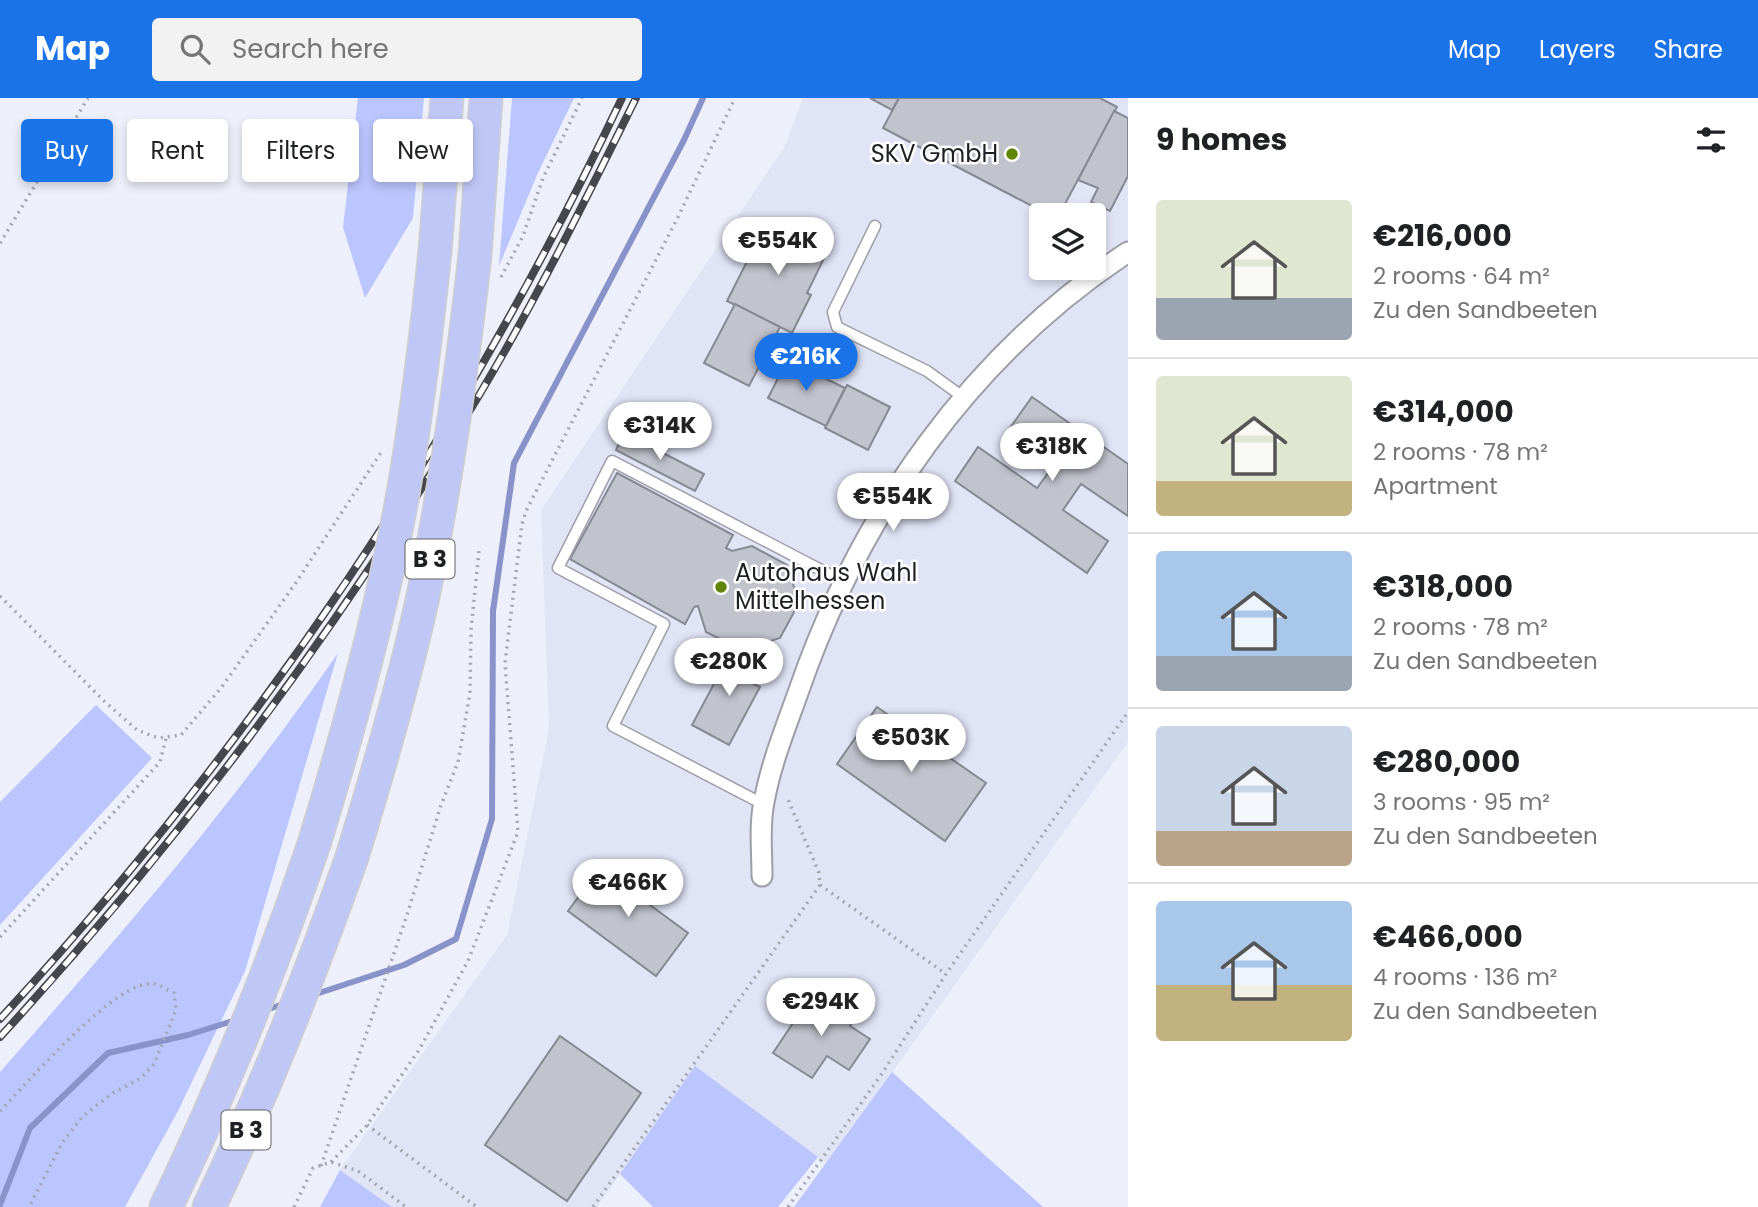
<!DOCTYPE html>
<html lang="en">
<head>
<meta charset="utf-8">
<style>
	:root { --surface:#fff; --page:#f2f2f2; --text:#202124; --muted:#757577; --line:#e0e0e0; --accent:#1a73e8 }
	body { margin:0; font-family:Poppins,sans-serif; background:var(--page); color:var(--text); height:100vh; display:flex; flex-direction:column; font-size:26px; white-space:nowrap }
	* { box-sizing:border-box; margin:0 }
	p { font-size:23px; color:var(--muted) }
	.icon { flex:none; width:38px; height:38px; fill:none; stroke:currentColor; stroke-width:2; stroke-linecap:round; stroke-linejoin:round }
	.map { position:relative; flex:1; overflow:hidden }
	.details { display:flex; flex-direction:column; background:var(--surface); width:630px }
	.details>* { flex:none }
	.guide { position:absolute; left:21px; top:21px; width:665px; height:63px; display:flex; gap:14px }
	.controls { position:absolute; left:1029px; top:105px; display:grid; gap:14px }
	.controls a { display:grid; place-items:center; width:77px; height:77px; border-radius:7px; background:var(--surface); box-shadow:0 4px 10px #0003; font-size:35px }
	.price { position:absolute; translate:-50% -60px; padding:0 16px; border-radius:24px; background:#fff; color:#222; font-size:23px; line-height:46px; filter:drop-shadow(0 2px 4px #0008) }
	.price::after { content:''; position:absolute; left:50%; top:42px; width:21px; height:16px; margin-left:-10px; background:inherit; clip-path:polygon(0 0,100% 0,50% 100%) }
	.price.selected { background:var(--accent); color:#fff }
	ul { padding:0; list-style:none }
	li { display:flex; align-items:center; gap:21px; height:175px; padding:0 28px }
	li+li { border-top:2px solid var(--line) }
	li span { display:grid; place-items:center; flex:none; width:196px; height:140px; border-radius:7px; color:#555 }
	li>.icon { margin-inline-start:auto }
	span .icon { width:84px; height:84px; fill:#fffc; stroke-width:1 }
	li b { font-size:30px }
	h2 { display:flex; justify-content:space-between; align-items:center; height:84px; padding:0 28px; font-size:30px }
	.chip { padding:0 24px; border-radius:7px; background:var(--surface); box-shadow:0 4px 10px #0003; font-size:24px; line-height:63px }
	.chip.selected { background:var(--accent); color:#fff }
	header { display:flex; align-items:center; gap:42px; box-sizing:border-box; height:98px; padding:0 35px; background:var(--accent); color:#fff }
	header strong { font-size:33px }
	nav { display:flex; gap:38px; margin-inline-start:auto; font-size:24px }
	.search { width:490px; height:63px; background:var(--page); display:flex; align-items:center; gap:18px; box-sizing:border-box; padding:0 24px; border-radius:7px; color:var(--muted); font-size:26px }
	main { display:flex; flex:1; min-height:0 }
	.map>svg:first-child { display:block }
	.built { fill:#e0e4f5; fill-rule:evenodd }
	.green { fill:#bbc5fe }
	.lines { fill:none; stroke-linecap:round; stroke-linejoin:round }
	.stream { stroke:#8992c9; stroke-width:6 }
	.building { fill:#c1c3cd; stroke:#868892; stroke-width:2 }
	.service-casing { stroke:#9c9ea8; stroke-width:13 }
	.minor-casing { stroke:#9c9ea8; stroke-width:23 }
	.trunk-casing { stroke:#cececf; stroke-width:35 }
	.path { stroke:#a4a6ae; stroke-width:3.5; stroke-dasharray:2 5; stroke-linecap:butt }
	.service { stroke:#fff; stroke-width:10 }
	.minor { stroke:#fff; stroke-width:19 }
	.trunk { stroke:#bfc7f7; stroke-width:32 }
	.rail-casing { stroke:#46474c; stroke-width:8 }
	.rail { stroke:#fff; stroke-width:5; stroke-dasharray:16; stroke-linecap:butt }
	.trunk-bridge-casing { stroke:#cececf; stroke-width:35; stroke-linecap:butt }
	.trunk-bridge { stroke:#bfc7f7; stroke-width:32 }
	.poi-dot { fill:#618506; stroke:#fff; stroke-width:2.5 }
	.labels { text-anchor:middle; stroke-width:5; stroke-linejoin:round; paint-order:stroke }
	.shield { fill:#fff; stroke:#626366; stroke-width:2 }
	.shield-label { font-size:23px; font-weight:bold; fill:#1f2024 }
	.poi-label { font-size:24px; fill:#1f2024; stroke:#fff; text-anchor:end }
</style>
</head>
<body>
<header>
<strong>Map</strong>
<div class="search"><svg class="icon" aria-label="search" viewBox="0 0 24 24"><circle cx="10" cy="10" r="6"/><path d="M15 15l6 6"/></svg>Search here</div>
<nav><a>Map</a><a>Layers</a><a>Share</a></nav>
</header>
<main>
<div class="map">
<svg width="1128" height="1109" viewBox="0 0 1128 1109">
	<rect width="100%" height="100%" fill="#edf0fa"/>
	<path class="built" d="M803,0H1128V644L827,1066L695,969L597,1109H392L340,1072L507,837L549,631L541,412L785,48ZM1041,117H1094V170H1041Z"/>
	<g class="green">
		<path d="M358,0H424L413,120L365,200L343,129Z"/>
		<path d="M512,0H574L537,77L499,168Z"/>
		<path d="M338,555L245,873L178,1013L125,1109H0V974C119,839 236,703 338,555Z"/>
		<path d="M96,607L152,660L0,827V704Z"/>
		<path d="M695,968L818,1059L778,1109H653L620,1076Z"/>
		<path d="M892,974L1043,1109H1044H794Z"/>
		<path d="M340,1072L392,1109H320Z"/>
	</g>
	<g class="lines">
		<g class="stream">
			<path d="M313,897L404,867L456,841L492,721L493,513L514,365L684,42L703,0"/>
			<path d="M263,913L286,905"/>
			<path d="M0,1107L30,1030L108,955L188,937L239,921"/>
		</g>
	</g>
	<g class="building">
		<path d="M870,0H899L892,12Z"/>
		<path d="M899,0H1100L1117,9L1059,117H1049L883,30Z"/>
		<path d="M1114,13L1128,20V78L1110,113L1091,104L1098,90L1078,82Z"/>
		<path d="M768,122L828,152L807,195L811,197L792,235L727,203Z"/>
		<path d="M735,206L780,229L749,288L704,265Z"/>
		<path d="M787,262L845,290L826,328L768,300Z"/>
		<path d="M847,287L890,309L868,352L825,330Z"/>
		<path d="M1032,299L1128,366V418L1081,386L1063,412L1108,443L1087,475L955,383L978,349L1037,390L1054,367L1007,334Z"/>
		<path d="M624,335L704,376L695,393L616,352Z"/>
		<path d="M617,375L733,437L726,450L732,453L752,448L787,467L799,505L780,540L742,552L706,534L698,508L694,509L685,526L570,461Z"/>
		<path d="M733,550L758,563L747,583L760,589L729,647L692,627Z"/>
		<path d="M877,609L986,685L945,743L837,666Z"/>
		<path d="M605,763L651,797L646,804L688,835L656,878L568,813Z"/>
		<path d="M813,895L854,922L850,928L870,941L849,972L827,958L812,980L773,955Z"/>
		<path d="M560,938L641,995L567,1103L485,1047Z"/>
	</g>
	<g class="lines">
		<defs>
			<g id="service">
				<path d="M875,128L833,214L837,229L927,273L963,299"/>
				<path d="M763,706L613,628L664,526L558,470L612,363L844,484"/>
			</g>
			<path id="minor" d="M762,778C762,753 759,728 764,704C771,665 786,629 799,592C860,416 971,257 1128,154"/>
			<g id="trunk">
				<path d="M435,153L447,0"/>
				<path d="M475,157L486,0"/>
				<path d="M166,1109C223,991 272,870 314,746"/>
				<path d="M209,1109C264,995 310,878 352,759"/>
			</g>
		</defs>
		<use href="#service" class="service-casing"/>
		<use href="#minor" class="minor-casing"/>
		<use href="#trunk" class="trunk-casing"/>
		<g class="path">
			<path d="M0,145L88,0"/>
			<path d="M501,179L523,138L543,80L582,0"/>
			<path d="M0,498L104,603L137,632L158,640L181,637L221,590L295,486L382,353"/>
			<path d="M820,787L946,876"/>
			<path d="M0,839L160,664L166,640"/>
			<path d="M0,1013C26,987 118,878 155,886C161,887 169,893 174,895L176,912L154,966L141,980L113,995L83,1018L62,1045L29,1109"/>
			<path d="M367,1027L477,1109"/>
			<path d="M331,1064L367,1027L419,952L468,863L518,734L505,565L522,426L526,413L678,119L735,0"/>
			<path d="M321,1068L406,820L441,707L458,664L470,595L471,532L479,453"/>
			<path d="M294,1109L313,1070L331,1064L358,1073L406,1109"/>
			<path d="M593,1109L820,787L819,775L787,699"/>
			<path d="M788,1109L883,974L946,876L1128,614"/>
		</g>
		<use href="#service" class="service"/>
		<use href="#minor" class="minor"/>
		<use href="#trunk" class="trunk"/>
		<defs>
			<g id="rail">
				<path d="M0,921C252,648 463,336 622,0"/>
				<path d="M0,939C182,741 340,529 478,299C536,202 586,101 636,0"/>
			</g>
		</defs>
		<use href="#rail" class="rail-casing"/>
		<use href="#rail" class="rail"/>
		<defs>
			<g id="trunk-bridge">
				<path d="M314,746C348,636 378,525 400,412C416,326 426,240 435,153"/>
				<path d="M352,759C378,674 403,589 422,503C446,388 462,273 475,157"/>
			</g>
		</defs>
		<use href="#trunk-bridge" class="trunk-bridge-casing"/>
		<use href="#trunk-bridge" class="trunk-bridge"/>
	</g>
	<g class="poi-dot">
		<circle cx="1012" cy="56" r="7"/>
		<circle cx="721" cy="489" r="7"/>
	</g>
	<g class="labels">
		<g class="shield">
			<rect x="405.5" y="441.5" width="49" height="39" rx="5"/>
			<rect x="221.5" y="1012.5" width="49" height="39" rx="5"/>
		</g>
		<g class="shield-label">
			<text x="430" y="469">B 3</text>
			<text x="246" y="1040">B 3</text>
		</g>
		<g class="poi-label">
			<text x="998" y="64">SKV GmbH</text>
			<text x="735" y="483" text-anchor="start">Autohaus Wahl<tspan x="735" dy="28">Mittelhessen</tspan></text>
		</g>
	</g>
</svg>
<div class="controls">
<a><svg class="icon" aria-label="layers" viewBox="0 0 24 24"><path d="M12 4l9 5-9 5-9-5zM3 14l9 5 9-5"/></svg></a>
</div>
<b class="price" style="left:778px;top:179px">€554K</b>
<b class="price selected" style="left:806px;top:295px">€216K</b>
<b class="price" style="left:660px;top:364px">€314K</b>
<b class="price" style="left:1052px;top:385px">€318K</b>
<b class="price" style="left:893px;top:435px">€554K</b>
<b class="price" style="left:729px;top:600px">€280K</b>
<b class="price" style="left:911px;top:676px">€503K</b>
<b class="price" style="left:628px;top:821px">€466K</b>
<b class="price" style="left:821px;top:940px">€294K</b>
<div class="guide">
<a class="chip selected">Buy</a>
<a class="chip">Rent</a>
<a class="chip">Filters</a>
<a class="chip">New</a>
</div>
</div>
<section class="details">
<h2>9 homes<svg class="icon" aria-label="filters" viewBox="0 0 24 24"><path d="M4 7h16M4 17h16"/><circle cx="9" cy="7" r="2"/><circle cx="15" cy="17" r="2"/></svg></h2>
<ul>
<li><span style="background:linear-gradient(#dfe7d0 70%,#9aa5b1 0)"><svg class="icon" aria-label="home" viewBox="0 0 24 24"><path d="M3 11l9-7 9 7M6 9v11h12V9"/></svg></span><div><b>€216,000</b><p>2 rooms · 64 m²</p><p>Zu den Sandbeeten</p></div></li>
<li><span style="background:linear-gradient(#dfe7d0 75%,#c2b280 0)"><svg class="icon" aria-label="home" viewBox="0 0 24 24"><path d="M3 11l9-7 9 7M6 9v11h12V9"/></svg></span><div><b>€314,000</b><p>2 rooms · 78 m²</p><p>Apartment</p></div></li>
<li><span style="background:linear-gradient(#a9c7e8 75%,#9aa5b1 0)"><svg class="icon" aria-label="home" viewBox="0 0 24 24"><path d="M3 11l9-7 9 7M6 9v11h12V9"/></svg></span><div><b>€318,000</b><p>2 rooms · 78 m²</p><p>Zu den Sandbeeten</p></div></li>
<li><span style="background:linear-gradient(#c9d6e8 75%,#b9a48a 0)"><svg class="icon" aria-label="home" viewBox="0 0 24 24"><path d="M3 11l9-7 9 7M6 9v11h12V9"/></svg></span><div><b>€280,000</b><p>3 rooms · 95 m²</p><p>Zu den Sandbeeten</p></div></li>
<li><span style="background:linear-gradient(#a9c7e8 60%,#c2b280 0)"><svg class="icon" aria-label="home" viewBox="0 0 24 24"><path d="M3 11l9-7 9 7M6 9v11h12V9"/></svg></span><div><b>€466,000</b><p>4 rooms · 136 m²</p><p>Zu den Sandbeeten</p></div></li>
</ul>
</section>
</main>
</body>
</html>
